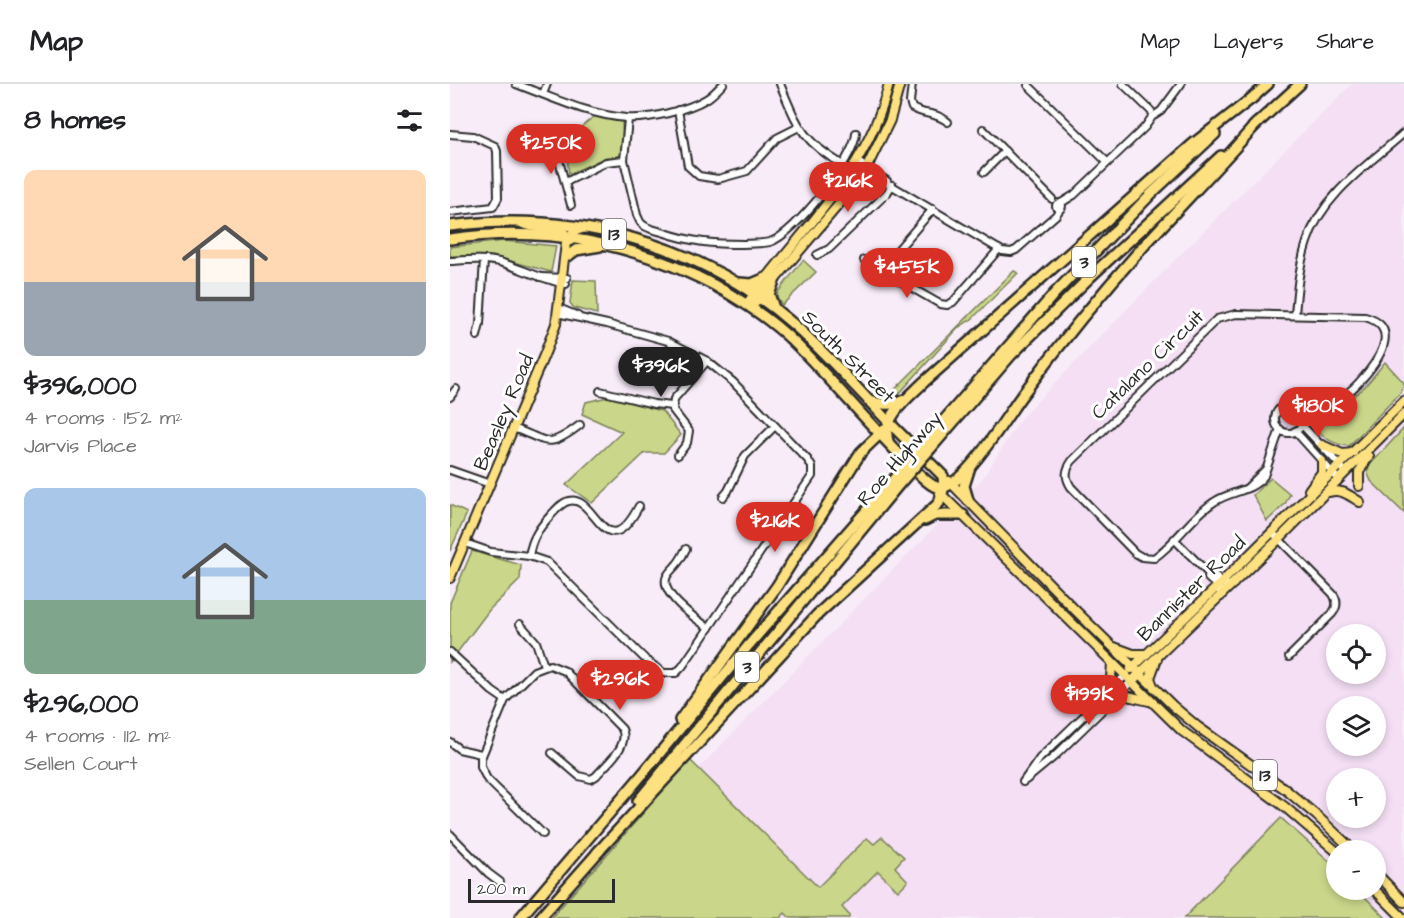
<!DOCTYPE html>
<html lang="en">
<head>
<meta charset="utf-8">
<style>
	:root { --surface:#fff; --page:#f6f6f6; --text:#202124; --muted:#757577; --line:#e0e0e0; --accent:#d93025 }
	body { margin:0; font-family:"Architects Daughter",sans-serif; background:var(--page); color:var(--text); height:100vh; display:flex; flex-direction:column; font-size:22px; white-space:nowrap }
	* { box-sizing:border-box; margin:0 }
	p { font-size:20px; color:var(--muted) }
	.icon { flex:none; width:33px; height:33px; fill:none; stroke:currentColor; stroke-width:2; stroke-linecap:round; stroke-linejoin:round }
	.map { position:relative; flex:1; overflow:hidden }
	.details { display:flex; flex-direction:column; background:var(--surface); width:450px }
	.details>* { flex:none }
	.controls { position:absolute; left:876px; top:540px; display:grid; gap:12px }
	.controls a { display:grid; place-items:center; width:60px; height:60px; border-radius:50%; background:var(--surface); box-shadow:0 3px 9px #0003; font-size:30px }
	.scale { position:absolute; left:18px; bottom:15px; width:147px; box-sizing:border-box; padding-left:6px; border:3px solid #2b2b2b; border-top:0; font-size:16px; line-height:21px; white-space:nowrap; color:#2b2b2b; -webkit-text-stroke:4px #fff; paint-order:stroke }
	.price { position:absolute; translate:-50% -51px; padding:0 14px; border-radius:21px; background:var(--accent); color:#fff; font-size:20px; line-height:39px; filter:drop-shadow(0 2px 3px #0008) }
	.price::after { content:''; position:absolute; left:50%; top:36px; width:18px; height:14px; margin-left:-9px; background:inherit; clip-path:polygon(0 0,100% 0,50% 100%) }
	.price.active { background:#222; color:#fff }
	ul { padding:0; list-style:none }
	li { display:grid; align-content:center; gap:12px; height:318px; padding:0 24px }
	li span { display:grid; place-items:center; height:186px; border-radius:12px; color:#555 }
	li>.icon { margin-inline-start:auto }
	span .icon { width:108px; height:108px; fill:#fffc; stroke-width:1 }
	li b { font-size:26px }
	h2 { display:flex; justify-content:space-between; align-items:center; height:72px; padding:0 24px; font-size:26px }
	header { display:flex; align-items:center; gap:36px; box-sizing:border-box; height:84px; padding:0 30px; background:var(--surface); border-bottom:2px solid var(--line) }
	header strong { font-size:28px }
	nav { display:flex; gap:33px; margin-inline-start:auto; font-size:21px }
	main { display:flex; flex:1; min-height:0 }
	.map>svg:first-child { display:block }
	.built { fill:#f4dff4; fill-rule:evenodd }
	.green { fill:#cad78a; stroke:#7a815a; stroke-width:1.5 }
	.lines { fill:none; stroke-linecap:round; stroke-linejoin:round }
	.minor-casing { stroke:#2b2b2b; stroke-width:10 }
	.major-casing { stroke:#2b2b2b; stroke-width:12 }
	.highway-casing { stroke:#2b2b2b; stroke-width:14 }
	.minor { stroke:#fff; stroke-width:6 }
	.major { stroke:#fde080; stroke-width:8 }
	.highway { stroke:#fde080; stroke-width:9 }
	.highway-bridge-casing { stroke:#2b2b2b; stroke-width:14; stroke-linecap:butt }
	.highway-bridge { stroke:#fde080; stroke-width:9 }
	.labels { text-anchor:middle; stroke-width:6; stroke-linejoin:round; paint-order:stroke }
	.shield { fill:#fff; stroke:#6b6b6b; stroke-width:1.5 }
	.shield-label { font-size:18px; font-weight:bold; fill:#2b2b2b }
	.street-label { font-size:20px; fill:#2b2b2b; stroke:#fff }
</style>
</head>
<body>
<header>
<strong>Map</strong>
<nav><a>Map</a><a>Layers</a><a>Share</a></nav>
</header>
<main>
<section class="details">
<h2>8 homes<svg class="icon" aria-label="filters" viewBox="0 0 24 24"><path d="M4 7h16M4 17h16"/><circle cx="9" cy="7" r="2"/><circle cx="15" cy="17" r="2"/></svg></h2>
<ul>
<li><span style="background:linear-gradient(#ffd9b3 60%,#9aa5b1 0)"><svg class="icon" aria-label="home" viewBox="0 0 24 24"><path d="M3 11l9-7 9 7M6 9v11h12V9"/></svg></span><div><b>$396,000</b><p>4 rooms · 152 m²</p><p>Jarvis Place</p></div></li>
<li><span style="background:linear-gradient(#a9c7e8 60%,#7fa58c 0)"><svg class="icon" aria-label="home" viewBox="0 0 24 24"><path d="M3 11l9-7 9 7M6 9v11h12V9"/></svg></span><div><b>$296,000</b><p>4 rooms · 112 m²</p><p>Sellen Court</p></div></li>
</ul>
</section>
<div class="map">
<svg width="954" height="834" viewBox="0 0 954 834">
	<rect width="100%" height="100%" fill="#f8ecf8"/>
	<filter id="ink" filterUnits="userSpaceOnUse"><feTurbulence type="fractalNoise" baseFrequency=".0167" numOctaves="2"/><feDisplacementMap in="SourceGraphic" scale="12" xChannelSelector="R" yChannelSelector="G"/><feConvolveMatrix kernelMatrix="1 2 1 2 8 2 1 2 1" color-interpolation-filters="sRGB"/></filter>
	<g filter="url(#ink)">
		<path class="built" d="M902,0H954V834H102L533,394L572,333L725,176ZM886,550H926V590H886ZM886,622H926V662H886ZM886,694H926V734H886ZM886,766H926V806H886Z"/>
		<g class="green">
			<path d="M147,30L172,34L173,74L156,73L119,90L115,56Z"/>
			<path d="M54,157L106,162L101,188L42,172H0V163Z"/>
			<path d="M353,176L366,188L332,221L327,213L328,208Z"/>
			<path d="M564,187L568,189L522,235L509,243L448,311L437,313Z"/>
			<path d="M123,196L146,197L147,230L124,224L120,219Z"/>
			<path d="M935,278L954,299L950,309L899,362C884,361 859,348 860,331L863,328C905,316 908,312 935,278Z"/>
			<path d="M158,313L212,327L231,351L214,369H195L142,419L116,401L172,348L132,330L136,318Z"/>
			<path d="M954,344V429L921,397L918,390L919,382Z"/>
			<path d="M821,394L840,410L835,420L817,437L803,411Z"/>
			<path d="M0,421L17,429L0,467Z"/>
			<path d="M22,467L71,481L70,496L40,525L0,578V519Z"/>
			<path d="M240,676L368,803L417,754L424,760L432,753L454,773L445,783L458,797L448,807L428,787L392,823L399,831V834H340L335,829L330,834H101Z"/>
			<path d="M831,734L886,783V806H908L936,834H734Z"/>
		</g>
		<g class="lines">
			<defs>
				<g id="minor">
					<path d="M66,0C101,13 139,31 176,34C197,36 238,26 256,15C262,12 268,5 273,0"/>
					<path d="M330,0C348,42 351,56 393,81"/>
					<path d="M462,0L460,18L462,24C476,32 484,27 498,38"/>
					<path d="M673,0L701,27"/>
					<path d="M578,1L657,78"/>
					<path d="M93,10L97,0"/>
					<path d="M228,26L238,82L249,92L268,95L297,87L327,54L349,43"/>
					<path d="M705,31L711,27L731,0"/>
					<path d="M178,35L174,76L187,131C188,133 190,138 191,139C196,145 206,146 212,148C242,158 261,160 293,160C302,159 312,160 320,158C344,151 406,73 406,49"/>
					<path d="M533,45L602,115"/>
					<path d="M0,50L23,52L45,62L47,67L48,114L43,123L0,128"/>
					<path d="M107,59L108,73L121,121"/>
					<path d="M408,78L437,97"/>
					<path d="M405,82L444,103L552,167L561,168L566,166L606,131L610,125"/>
					<path d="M534,88L555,67"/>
					<path d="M116,98L156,78L174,76"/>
					<circle cx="609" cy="122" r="3"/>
					<path d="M611,119L624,111L695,43L702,33"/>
					<path d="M483,125L439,176L437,184L441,192L490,220L497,221L503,218L549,165"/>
					<path d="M367,171L379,165L437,109L442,101"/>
					<path d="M414,176L426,183L437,184"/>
					<path d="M0,177C17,176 36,174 53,179C74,186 94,196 116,200"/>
					<path d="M90,193L117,194"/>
					<path d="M109,224L128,232"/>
					<path d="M845,231C847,206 849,182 857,158C872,111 919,80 954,49"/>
					<path d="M27,252L30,240L34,176"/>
					<path d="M150,307L204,320L222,322"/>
					<path d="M0,313L6,305"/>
					<circle cx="839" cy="335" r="14"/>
					<path d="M852,341L896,388"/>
					<path d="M63,344C99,357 97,366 130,341"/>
					<path d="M830,345L814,392C802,408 780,407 764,418C741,433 727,458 704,474L692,473L685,469L621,403C615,393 615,387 622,377L767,235L786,230L915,233C948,242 933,269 918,288C911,296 904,306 894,311C881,318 863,316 851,327"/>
					<path d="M845,347L889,396"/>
					<path d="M228,371L237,359L239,347L223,326L224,315L257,277"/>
					<path d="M0,386L40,400"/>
					<path d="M797,404L815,386"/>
					<path d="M273,413L278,407L295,372L325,342"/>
					<path d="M822,448L883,510C888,517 887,524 882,530L839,573"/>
					<path d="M724,455L759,490H763L767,494L771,513"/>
					<path d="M15,459L41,468L79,472L97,478L196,576L214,589H226L232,583L252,554L362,392V383L358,376L283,298L257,277L218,257L157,240L107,229"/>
					<path d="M236,465C233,470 231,476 226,481C223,485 219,488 217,492C208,509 246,535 259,544"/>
					<path d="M79,472C82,454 89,444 101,431C106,426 112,418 119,417C146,410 155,486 189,422"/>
					<path d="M759,490L758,494C766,503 773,501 784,500"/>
					<path d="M70,540L86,558L94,582"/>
					<path d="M0,568L42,607L55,616"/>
					<path d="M0,658L9,665L31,670"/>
					<path d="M576,696L605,672L681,598"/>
					<path d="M573,698L590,674L675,592"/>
					<path d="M0,750L38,789L50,798"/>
					<path d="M93,750L37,695L31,683V674L55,616L84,587L100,581L115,587L172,645C180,662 156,680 146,692L141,695L129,692L102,669"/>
				</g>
				<g id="major">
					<path d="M73,140C87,146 116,140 120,157"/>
					<path d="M296,221C349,147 417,91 439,0"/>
					<path d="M301,224L401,106L417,83L440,36L450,0"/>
					<path d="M872,361L892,370L903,369"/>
					<path d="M499,397L624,525L723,622L748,643L835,705L867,732L903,766"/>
					<path d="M909,402V388L919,372"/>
					<path d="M859,406L872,388V377"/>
					<path d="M879,408C891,404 900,412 910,418"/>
					<path d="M490,409L732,647L835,723L886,767"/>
					<path d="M0,494L95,269L106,240L116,159L123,148L135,144"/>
					<path d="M664,563L683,570H696"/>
					<path d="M681,585L769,501L954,317"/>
					<path d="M681,598L829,455L954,330"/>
					<path d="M703,602L700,594L708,572"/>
					<path d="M654,612L661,594L662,579"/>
					<path d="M666,613L673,611L699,617"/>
					<path d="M926,789L954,818"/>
					<path d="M925,806L953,834"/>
				</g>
				<g id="highway">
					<path d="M801,15L818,0"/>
					<path d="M803,43L850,0"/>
					<path d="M0,142C123,126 249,158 343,240C375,268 403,300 432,331C452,352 473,372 493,392L494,403L489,419L367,531L147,769"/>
					<path d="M0,155C92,141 182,158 264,201C293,217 322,236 346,260C384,298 418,339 456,377C464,384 474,397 484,402C487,403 491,404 494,403C517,397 555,335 570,314C611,258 655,204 702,153C737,115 773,78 807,39"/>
					<path d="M119,171L126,166L150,162"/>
					<path d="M289,199L302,200L316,194"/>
					<path d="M324,224L319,210L326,192"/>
					<path d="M419,317C432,320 442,323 454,316"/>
					<path d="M438,357C431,334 459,313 474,298L743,60L806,11"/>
					<path d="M475,358L605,209L702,109L765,50"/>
					<path d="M481,364L561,271L641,192L771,72"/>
					<path d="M518,416L514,402L520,383"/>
					<path d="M475,436L485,431H513"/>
					<path d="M230,636L327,502L411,368L434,346"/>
					<path d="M188,717L450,399"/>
					<path d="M70,834L191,692L298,562L445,394"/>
					<path d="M90,834L150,766"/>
				</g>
			</defs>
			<use href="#minor" class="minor-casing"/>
			<use href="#major" class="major-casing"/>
			<use href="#highway" class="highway-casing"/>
			<use href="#minor" class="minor"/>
			<use href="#major" class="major"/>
			<use href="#highway" class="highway"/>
			<defs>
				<g id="highway-bridge">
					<path d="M445,394L475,358"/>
					<path d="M450,399L481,364"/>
				</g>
			</defs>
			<use href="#highway-bridge" class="highway-bridge-casing"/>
			<use href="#highway-bridge" class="highway-bridge"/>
		</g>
	</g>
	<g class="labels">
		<g class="shield">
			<rect x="152" y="135" width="24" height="30" rx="4.5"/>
			<rect x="622" y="163" width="24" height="30" rx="4.5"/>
			<rect x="285" y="568" width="24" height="30" rx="4.5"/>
			<rect x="803" y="676" width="24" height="30" rx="4.5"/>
		</g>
		<g class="shield-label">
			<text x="164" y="156">13</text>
			<text x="634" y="184">3</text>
			<text x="297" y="589">3</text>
			<text x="815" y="697">13</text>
		</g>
		<g class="street-label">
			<text transform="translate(399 272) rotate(45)" y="7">South Street</text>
			<text transform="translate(697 280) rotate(-44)" y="7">Catalano Circuit</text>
			<text transform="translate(53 328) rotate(-67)" y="7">Beasley Road</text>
			<text transform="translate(449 374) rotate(-49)" y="7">Roe Highway</text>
			<text transform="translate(741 504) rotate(-44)" y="7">Bannister Road</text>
		</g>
	</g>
</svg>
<div class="controls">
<a><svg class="icon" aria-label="locate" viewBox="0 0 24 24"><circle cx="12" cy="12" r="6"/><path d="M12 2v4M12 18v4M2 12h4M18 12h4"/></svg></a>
<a><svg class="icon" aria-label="layers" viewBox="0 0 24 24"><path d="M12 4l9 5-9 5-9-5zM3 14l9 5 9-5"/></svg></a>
<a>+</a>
<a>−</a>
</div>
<div class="scale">200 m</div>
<b class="price" style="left:101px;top:91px">$250K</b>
<b class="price" style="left:398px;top:129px">$216K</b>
<b class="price" style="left:457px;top:215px">$455K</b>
<b class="price active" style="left:211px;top:314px">$396K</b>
<b class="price" style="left:868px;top:354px">$180K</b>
<b class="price" style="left:325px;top:469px">$216K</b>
<b class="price" style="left:170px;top:627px">$296K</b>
<b class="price" style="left:639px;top:642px">$199K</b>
</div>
</main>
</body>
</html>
